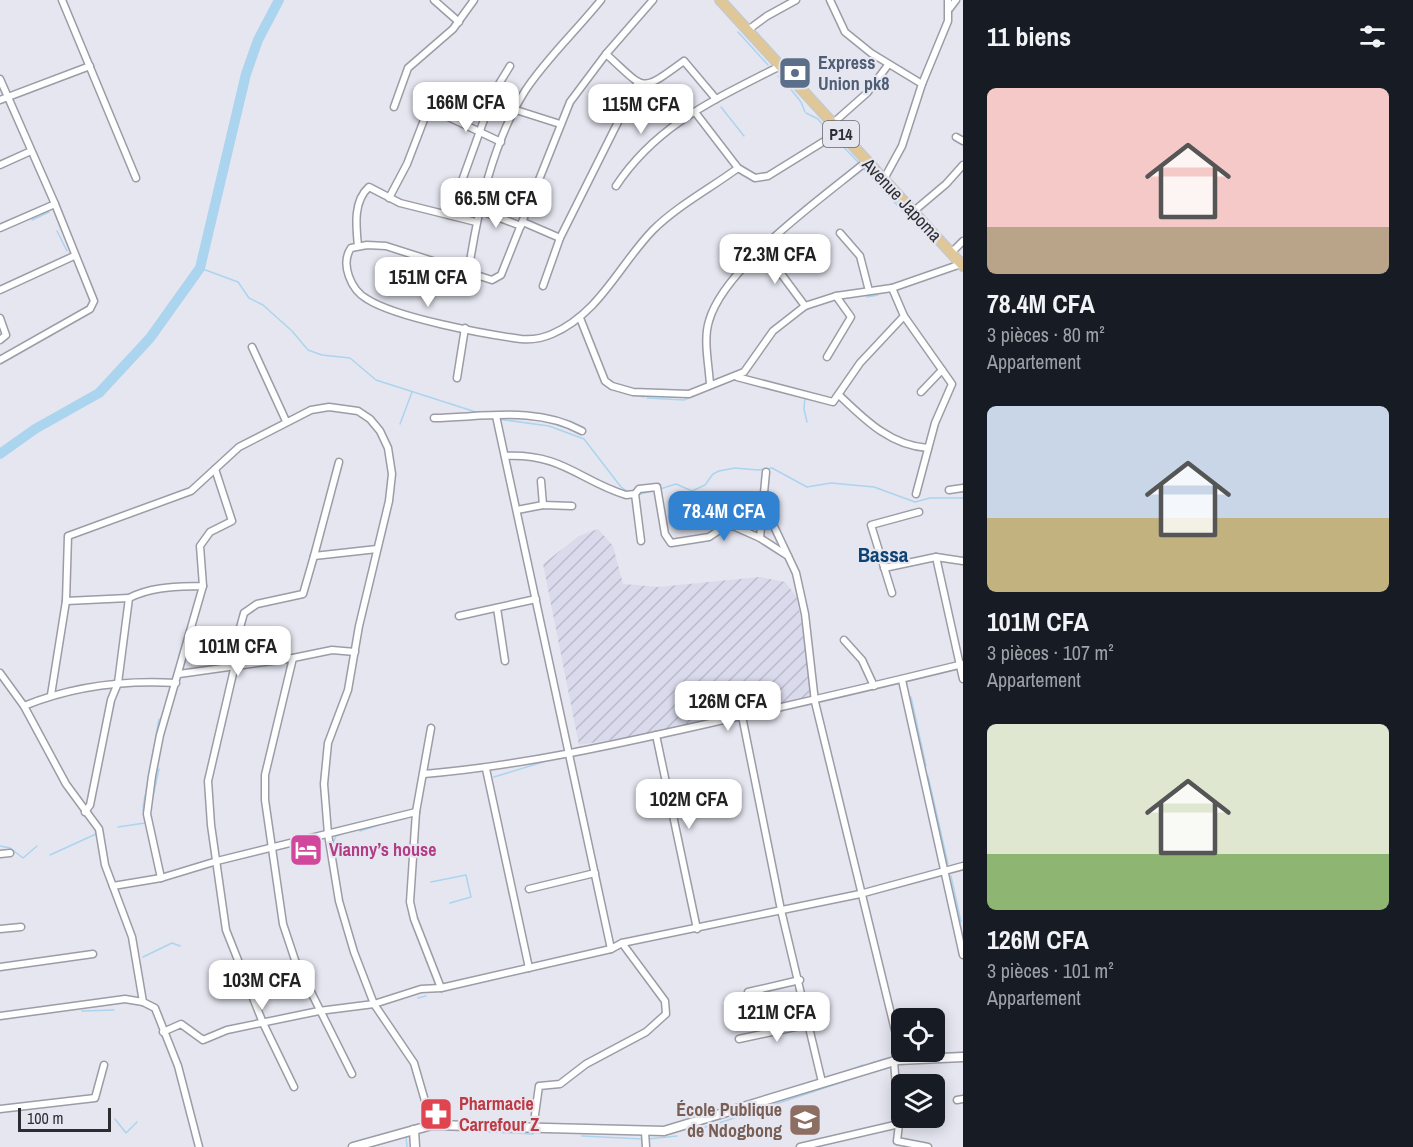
<!DOCTYPE html>
<html lang="fr">
<head>
<meta charset="utf-8">
<style>
	:root { --surface:#171b24; --page:#242831; --text:#f1f3f6; --muted:#9ea1a6; --accent:#3183d2 }
	body { margin:0; font-family:"Archivo Narrow",sans-serif; background:var(--page); color:var(--text); height:100vh; display:flex; flex-direction:column; font-size:22px; white-space:nowrap }
	* { box-sizing:border-box; margin:0 }
	p { font-size:20px; color:var(--muted) }
	.icon { flex:none; width:33px; height:33px; fill:none; stroke:currentColor; stroke-width:2; stroke-linecap:round; stroke-linejoin:round }
	.map { position:relative; flex:1; overflow:hidden }
	.sheet { display:flex; flex-direction:column; background:var(--surface); width:450px }
	.sheet>* { flex:none }
	.fabs { position:absolute; left:891px; top:1008px; display:grid; gap:12px }
	.fabs a { display:grid; place-items:center; width:54px; height:54px; border-radius:9px; background:var(--surface); box-shadow:0 3px 15px #0003; font-size:30px }
	.scale { position:absolute; left:18px; bottom:15px; width:93px; box-sizing:border-box; padding-left:6px; border:3px solid #2d2d31; border-top:0; font-size:16px; line-height:21px; white-space:nowrap; color:#2d2d31; -webkit-text-stroke:4px #e6e6f1; paint-order:stroke }
	.price { position:absolute; translate:-50% -51px; padding:0 14px; border-radius:12px; background:#fff; color:#222; font-size:20px; line-height:39px; filter:drop-shadow(0 2px 3px #0008) }
	.price::after { content:''; position:absolute; left:50%; top:36px; width:18px; height:14px; margin-left:-9px; background:inherit; clip-path:polygon(0 0,100% 0,50% 100%) }
	.price.active { background:var(--accent); color:#fff }
	ul { padding:0; list-style:none }
	li { display:grid; align-content:center; gap:12px; height:318px; padding:0 24px }
	li span { display:grid; place-items:center; height:186px; border-radius:9px; color:#555 }
	li>.icon { margin-inline-start:auto }
	span .icon { width:108px; height:108px; fill:#fffc; stroke-width:1 }
	li b { font-size:26px }
	h2 { display:flex; justify-content:space-between; align-items:center; height:72px; padding:0 24px; font-size:26px }
	main { display:flex; flex:1; min-height:0 }
	.map>svg:first-child { display:block }
	.industrial { fill:url(#industrial-furrows) }
	.lines { fill:none; stroke-linecap:round; stroke-linejoin:round }
	.stream { stroke:#abd4ef; stroke-width:1.5 }
	.river { stroke:#abd4ef; stroke-width:10 }
	.street-casing { stroke:#9b9ca6; stroke-width:9 }
	.secondary-casing { stroke:#9b9ca6; stroke-width:11 }
	.primary-casing { stroke:#c8c8c9; stroke-width:12 }
	.street { stroke:#fff; stroke-width:6 }
	.secondary { stroke:#fff; stroke-width:8 }
	.primary { stroke:#e0c798; stroke-width:9 }
	.labels { text-anchor:middle; stroke-width:4.5; stroke-linejoin:round; paint-order:stroke }
	.shield { fill:#e6e6f1; stroke:#64646b; stroke-width:1.5 }
	.shield-label { font-size:16px; font-weight:bold; fill:#2d2d31 }
	.service-label { font-size:18px; font-weight:bold; fill:#4e5e75; stroke:#e6e6f1; text-anchor:start }
	.street-label { font-size:18px; fill:#2d2d31; stroke:#e6e6f1 }
	.hotel-label { font-size:18px; font-weight:bold; fill:#b23c85; stroke:#e6e6f1; text-anchor:start }
	.health-label { font-size:18px; font-weight:bold; fill:#be3a42; stroke:#e6e6f1; text-anchor:start }
	.education-label { font-size:18px; font-weight:bold; fill:#785e54; stroke:#e6e6f1; text-anchor:end }
	.quarter-label { font-size:21px; font-weight:bold; fill:#0e4475; stroke:#e6e6f1 }
</style>
</head>
<body>
<main>
<div class="map">
<svg width="963" height="1147" viewBox="0 0 963 1147">
	<defs>
		<pattern id="industrial-furrows" width="10" height="10" patternUnits="userSpaceOnUse" patternTransform="scale(1.5)"><rect width="10" height="10" fill="#d9daec"/><path d="M-1 1l2-2M0 10L10 0M9 11l2-2" fill="none" stroke="#bbbbcb"/></pattern>
	</defs>
	<rect width="100%" height="100%" fill="#e6e6f1"/>
	<path class="industrial" d="M598,529L613,546L623,584L658,587L760,577L785,582L797,597L814,697L661,732L579,745L543,564L579,536Z"/>
	<g class="lines">
		<g class="stream">
			<path d="M738,32L768,65"/>
			<path d="M778,76L786,85"/>
			<path d="M789,87L801,102L805,112"/>
			<path d="M721,107L744,136"/>
			<path d="M806,113L818,119L829,132"/>
			<path d="M836,139L859,163"/>
			<path d="M863,168L886,193"/>
			<path d="M888,195L908,217"/>
			<path d="M32,220L49,212"/>
			<path d="M57,231L67,251"/>
			<path d="M200,268L238,282L249,298L263,305L292,331L308,350L322,355L350,358L376,380L479,413"/>
			<path d="M867,297L878,295"/>
			<path d="M802,312L814,306"/>
			<path d="M744,377L751,368"/>
			<path d="M625,393L644,397"/>
			<path d="M805,397L804,409L807,422"/>
			<path d="M647,398L684,400L709,389"/>
			<path d="M498,419L549,426L584,439L621,487L627,491"/>
			<path d="M400,424L412,392"/>
			<path d="M660,489L676,484L692,491L705,485L713,474L719,471L735,468L758,470L772,468L807,487L831,483L874,487L915,502L930,498H963"/>
			<path d="M637,495L655,490"/>
			<path d="M911,697L926,766"/>
			<path d="M928,776L948,864"/>
			<path d="M494,777L553,759"/>
			<path d="M146,791L159,719"/>
			<path d="M152,801L159,769"/>
			<path d="M143,807L145,795"/>
			<path d="M383,824L407,818"/>
			<path d="M118,827L145,823L143,809"/>
			<path d="M360,831L379,825"/>
			<path d="M334,841L336,836L342,834"/>
			<path d="M0,846L10,848L23,858L37,846"/>
			<path d="M50,855L96,834"/>
			<path d="M951,876L961,922"/>
			<path d="M431,882L466,875L471,897L450,903"/>
			<path d="M143,957L172,943L180,946"/>
			<path d="M418,998L426,996"/>
			<path d="M82,1011L114,1010"/>
			<path d="M950,1053L963,1052"/>
			<path d="M905,1055L946,1053"/>
			<path d="M954,1062L959,1061"/>
			<path d="M871,1063L896,1056"/>
			<path d="M898,1065L908,1064"/>
			<path d="M853,1069L863,1065"/>
			<path d="M115,1119L126,1133L137,1122"/>
			<path d="M440,1121H451"/>
			<path d="M719,1123L857,1077"/>
			<path d="M449,1130L533,1134"/>
			<path d="M688,1132L712,1125"/>
			<path d="M582,1136L642,1139"/>
			<path d="M406,1137L407,1147"/>
			<path d="M648,1139L677,1136"/>
			<path d="M370,1147L384,1143"/>
		</g>
		<path class="river" d="M0,454L35,429L99,393L150,338L200,268L246,74L258,40L279,0"/>
		<defs>
			<g id="street">
				<path d="M62,0L136,178"/>
				<path d="M434,0L459,22"/>
				<path d="M653,0L606,54L570,102L501,275L492,280L386,246L367,245L351,248C340,264 351,290 367,299C397,318 484,334 521,339C532,340 543,338 552,334C600,313 619,265 653,230C677,206 711,188 738,168"/>
				<path d="M830,0L845,32L871,53L922,84"/>
				<path d="M950,8L956,0"/>
				<path d="M748,30L767,16L796,0"/>
				<path d="M606,54C646,90 639,94 684,61L716,99"/>
				<path d="M0,79L55,204L94,301L90,309L0,360"/>
				<path d="M0,100L90,66"/>
				<path d="M394,107L408,68L453,29L474,0"/>
				<path d="M516,110L560,124"/>
				<path d="M695,112L738,168L755,178L768,176L839,132"/>
				<path d="M832,124L867,93L888,65"/>
				<path d="M956,137L963,141"/>
				<path d="M0,165L31,151"/>
				<path d="M884,179L902,146L922,84L948,21V0"/>
				<path d="M616,186C657,124 716,99 780,66"/>
				<path d="M389,198L407,164L427,112L442,114L501,142"/>
				<path d="M479,210L521,226"/>
				<path d="M914,211L946,184L963,165"/>
				<path d="M450,214L494,92L510,66"/>
				<path d="M523,222L560,238"/>
				<path d="M0,228L55,204"/>
				<path d="M840,233L860,256L869,291"/>
				<path d="M358,246C356,226 353,201 369,187L400,203L476,222"/>
				<path d="M951,253L963,241"/>
				<path d="M754,255L782,275L805,306"/>
				<path d="M468,274C477,214 492,143 525,91C545,60 577,30 601,0"/>
				<path d="M543,286L560,238L638,82"/>
				<path d="M892,288L904,316L952,384L935,423L916,494"/>
				<path d="M0,290L74,256"/>
				<path d="M0,318L6,335L0,340"/>
				<path d="M580,318L605,381L612,386L633,392L689,394L744,372L773,331L805,306L836,296L892,288L961,264"/>
				<path d="M252,347L286,421"/>
				<path d="M827,357L851,317L836,296"/>
				<path d="M737,377L833,402L860,363L904,316"/>
				<path d="M457,378L465,328"/>
				<path d="M710,385C709,365 703,340 709,321C724,267 822,198 867,161"/>
				<path d="M921,392L942,370"/>
				<path d="M840,396C865,420 891,446 928,448"/>
				<path d="M496,416L611,949"/>
				<path d="M434,418C485,417 537,406 582,431"/>
				<path d="M505,456C562,453 580,481 626,495L635,494L639,489L657,487L665,534L671,543L709,537L724,527L733,526L760,538L788,556"/>
				<path d="M339,462L314,556L377,549"/>
				<path d="M766,472L763,503L796,573L805,614L815,702L902,1059"/>
				<path d="M541,481L543,505"/>
				<path d="M949,490L963,488"/>
				<path d="M635,494L641,541"/>
				<path d="M517,510L543,505L572,506"/>
				<path d="M760,538L763,506"/>
				<path d="M936,557L963,679"/>
				<path d="M884,568L936,557L963,561"/>
				<path d="M892,593L871,525L919,512"/>
				<path d="M66,601L129,598"/>
				<path d="M497,608L505,661"/>
				<path d="M459,616L536,599"/>
				<path d="M844,640L862,660L874,686"/>
				<path d="M293,658L265,775V800L283,924L295,960L352,1074"/>
				<path d="M0,673L24,706L66,784L99,829L105,865L132,937L143,1002"/>
				<path d="M179,674L293,658L332,650L355,652"/>
				<path d="M902,680L963,955"/>
				<path d="M51,695L66,601L68,536L191,491L239,447L311,410L329,407L358,411L370,419L380,431L388,448L392,474L389,501L359,626L348,690L328,743L324,784L328,834L339,901L354,952L374,1004L414,1063L432,1125"/>
				<path d="M24,706C73,686 124,680 176,683"/>
				<path d="M742,716L781,910L822,1082"/>
				<path d="M431,728L416,812L410,902L414,919L441,988"/>
				<path d="M656,735L697,929"/>
				<path d="M486,769L529,968"/>
				<path d="M424,774C519,766 613,745 706,724C792,705 877,685 963,664"/>
				<path d="M85,812L90,805L111,700L118,683L129,598C153,586 176,587 203,586"/>
				<path d="M0,854L10,853"/>
				<path d="M161,878L147,814L152,776L160,735L203,586L200,546L210,532L232,521L215,469"/>
				<path d="M113,886L161,878L217,861L416,812"/>
				<path d="M529,889L595,873"/>
				<path d="M0,929L21,927"/>
				<path d="M0,967L93,954"/>
				<path d="M748,992L800,980"/>
				<path d="M0,1016L125,999L143,1002L155,1008L178,1066L199,1147"/>
				<path d="M163,1032L181,1024L203,1040L227,1030L319,1011L374,1004L421,989L441,988L611,949L622,943L860,894L963,866"/>
				<path d="M739,1039L809,1024"/>
				<path d="M894,1061L899,1124L897,1141L928,1147"/>
				<path d="M294,1087L263,1023L226,930L211,825L208,781L235,665L238,635L244,613L257,604L303,594L314,556"/>
				<path d="M957,1100L963,1099"/>
				<path d="M0,1109L95,1098L104,1065"/>
				<path d="M533,1129L539,1086L560,1084L586,1064L646,1032L666,1014L665,1001L622,943"/>
				<path d="M645,1132L646,1147"/>
				<path d="M800,1147L899,1124"/>
			</g>
			<g id="secondary">
				<path d="M414,1130L415,1147"/>
				<path d="M353,1147L432,1125L664,1131L898,1060L963,1057"/>
			</g>
			<path id="primary" d="M720,0L963,266"/>
		</defs>
		<use href="#street" class="street-casing"/>
		<use href="#secondary" class="secondary-casing"/>
		<use href="#primary" class="primary-casing"/>
		<use href="#street" class="street"/>
		<use href="#secondary" class="secondary"/>
		<use href="#primary" class="primary"/>
	</g>
	<defs>
		<symbol id="bank-square" viewBox="-11 -11 22 22"><rect x="-9" y="-9" width="18" height="18" rx="4" fill="#5c6f8a" stroke="#e6e6f1"/><path d="M-6-4H6V4H-6ZM0-2.3a2.3 2.3 0 1 0 0 4.6a2.3 2.3 0 1 0 0-4.6Z" fill="#fff"/></symbol>
		<symbol id="hotel-square" viewBox="-11 -11 22 22"><rect x="-9" y="-9" width="18" height="18" rx="4" fill="#d1479c" stroke="#e6e6f1"/><path d="M-6-4.5h1.5V1H6V5H4.5V3h-9V5H-6ZM-4 0a1.8 1.8 0 1 1 3.6 0ZM.5 0V-2.5h3Q6-2.5 6 0Z" fill="#fff"/></symbol>
		<symbol id="pharmacy-square" viewBox="-11 -11 22 22"><rect x="-9" y="-9" width="18" height="18" rx="4" fill="#e0444e" stroke="#e6e6f1"/><path d="M-2-6h4v4h4v4h-4v4h-4v-4h-4v-4h4Z" fill="#fff"/></symbol>
		<symbol id="school-square" viewBox="-11 -11 22 22"><rect x="-9" y="-9" width="18" height="18" rx="4" fill="#8d6e63" stroke="#e6e6f1"/><path d="M0-5L7-2L0 1L-7-2ZM-4 1L0 2.5L4 1V4Q0 6-4 4Z" fill="#fff"/></symbol>
	</defs>
	<g fill-rule="evenodd">
		<use href="#bank-square" x="776" y="54" width="38" height="38"/>
		<use href="#hotel-square" x="287" y="831" width="38" height="38"/>
		<use href="#pharmacy-square" x="417" y="1095" width="38" height="38"/>
		<use href="#school-square" x="786" y="1101" width="38" height="38"/>
	</g>
	<g class="labels">
		<rect class="shield" x="823" y="121" width="36" height="26" rx="4.5"/>
		<g class="shield-label">
			<text x="841" y="140">P14</text>
		</g>
		<g class="service-label">
			<text x="818" y="69">Express<tspan x="818" dy="21">Union pk8</tspan></text>
		</g>
		<g class="street-label">
			<text transform="translate(902 200) rotate(47)" y="6">Avenue Japoma</text>
		</g>
		<g class="hotel-label">
			<text x="329" y="856">Vianny’s house</text>
		</g>
		<g class="health-label">
			<text x="459" y="1110">Pharmacie<tspan x="459" dy="21">Carrefour Z</tspan></text>
		</g>
		<g class="education-label">
			<text x="782" y="1116">École Publique<tspan x="782" dy="21">de Ndogbong</tspan></text>
		</g>
		<g class="quarter-label">
			<text x="883" y="562">Bassa</text>
		</g>
	</g>
</svg>
<div class="fabs">
<a><svg class="icon" aria-label="locate" viewBox="0 0 24 24"><circle cx="12" cy="12" r="6"/><path d="M12 2v4M12 18v4M2 12h4M18 12h4"/></svg></a>
<a><svg class="icon" aria-label="layers" viewBox="0 0 24 24"><path d="M12 4l9 5-9 5-9-5zM3 14l9 5 9-5"/></svg></a>
</div>
<div class="scale">100 m</div>
<b class="price" style="left:466px;top:133px">166M CFA</b>
<b class="price" style="left:641px;top:135px">115M CFA</b>
<b class="price" style="left:496px;top:229px">66.5M CFA</b>
<b class="price" style="left:775px;top:285px">72.3M CFA</b>
<b class="price" style="left:428px;top:308px">151M CFA</b>
<b class="price active" style="left:724px;top:542px">78.4M CFA</b>
<b class="price" style="left:238px;top:677px">101M CFA</b>
<b class="price" style="left:728px;top:732px">126M CFA</b>
<b class="price" style="left:689px;top:830px">102M CFA</b>
<b class="price" style="left:262px;top:1011px">103M CFA</b>
<b class="price" style="left:777px;top:1043px">121M CFA</b>
</div>
<section class="sheet">
<h2>11 biens<svg class="icon" aria-label="filters" viewBox="0 0 24 24"><path d="M4 7h16M4 17h16"/><circle cx="9" cy="7" r="2"/><circle cx="15" cy="17" r="2"/></svg></h2>
<ul>
<li><span style="background:linear-gradient(#f6c9c9 75%,#b9a48a 0)"><svg class="icon" aria-label="home" viewBox="0 0 24 24"><path d="M3 11l9-7 9 7M6 9v11h12V9"/></svg></span><div><b>78.4M CFA</b><p>3 pièces · 80 m²</p><p>Appartement</p></div></li>
<li><span style="background:linear-gradient(#c9d6e8 60%,#c2b280 0)"><svg class="icon" aria-label="home" viewBox="0 0 24 24"><path d="M3 11l9-7 9 7M6 9v11h12V9"/></svg></span><div><b>101M CFA</b><p>3 pièces · 107 m²</p><p>Appartement</p></div></li>
<li><span style="background:linear-gradient(#dfe7d0 70%,#8fb573 0)"><svg class="icon" aria-label="home" viewBox="0 0 24 24"><path d="M3 11l9-7 9 7M6 9v11h12V9"/></svg></span><div><b>126M CFA</b><p>3 pièces · 101 m²</p><p>Appartement</p></div></li>
</ul>
</section>
</main>
</body>
</html>
